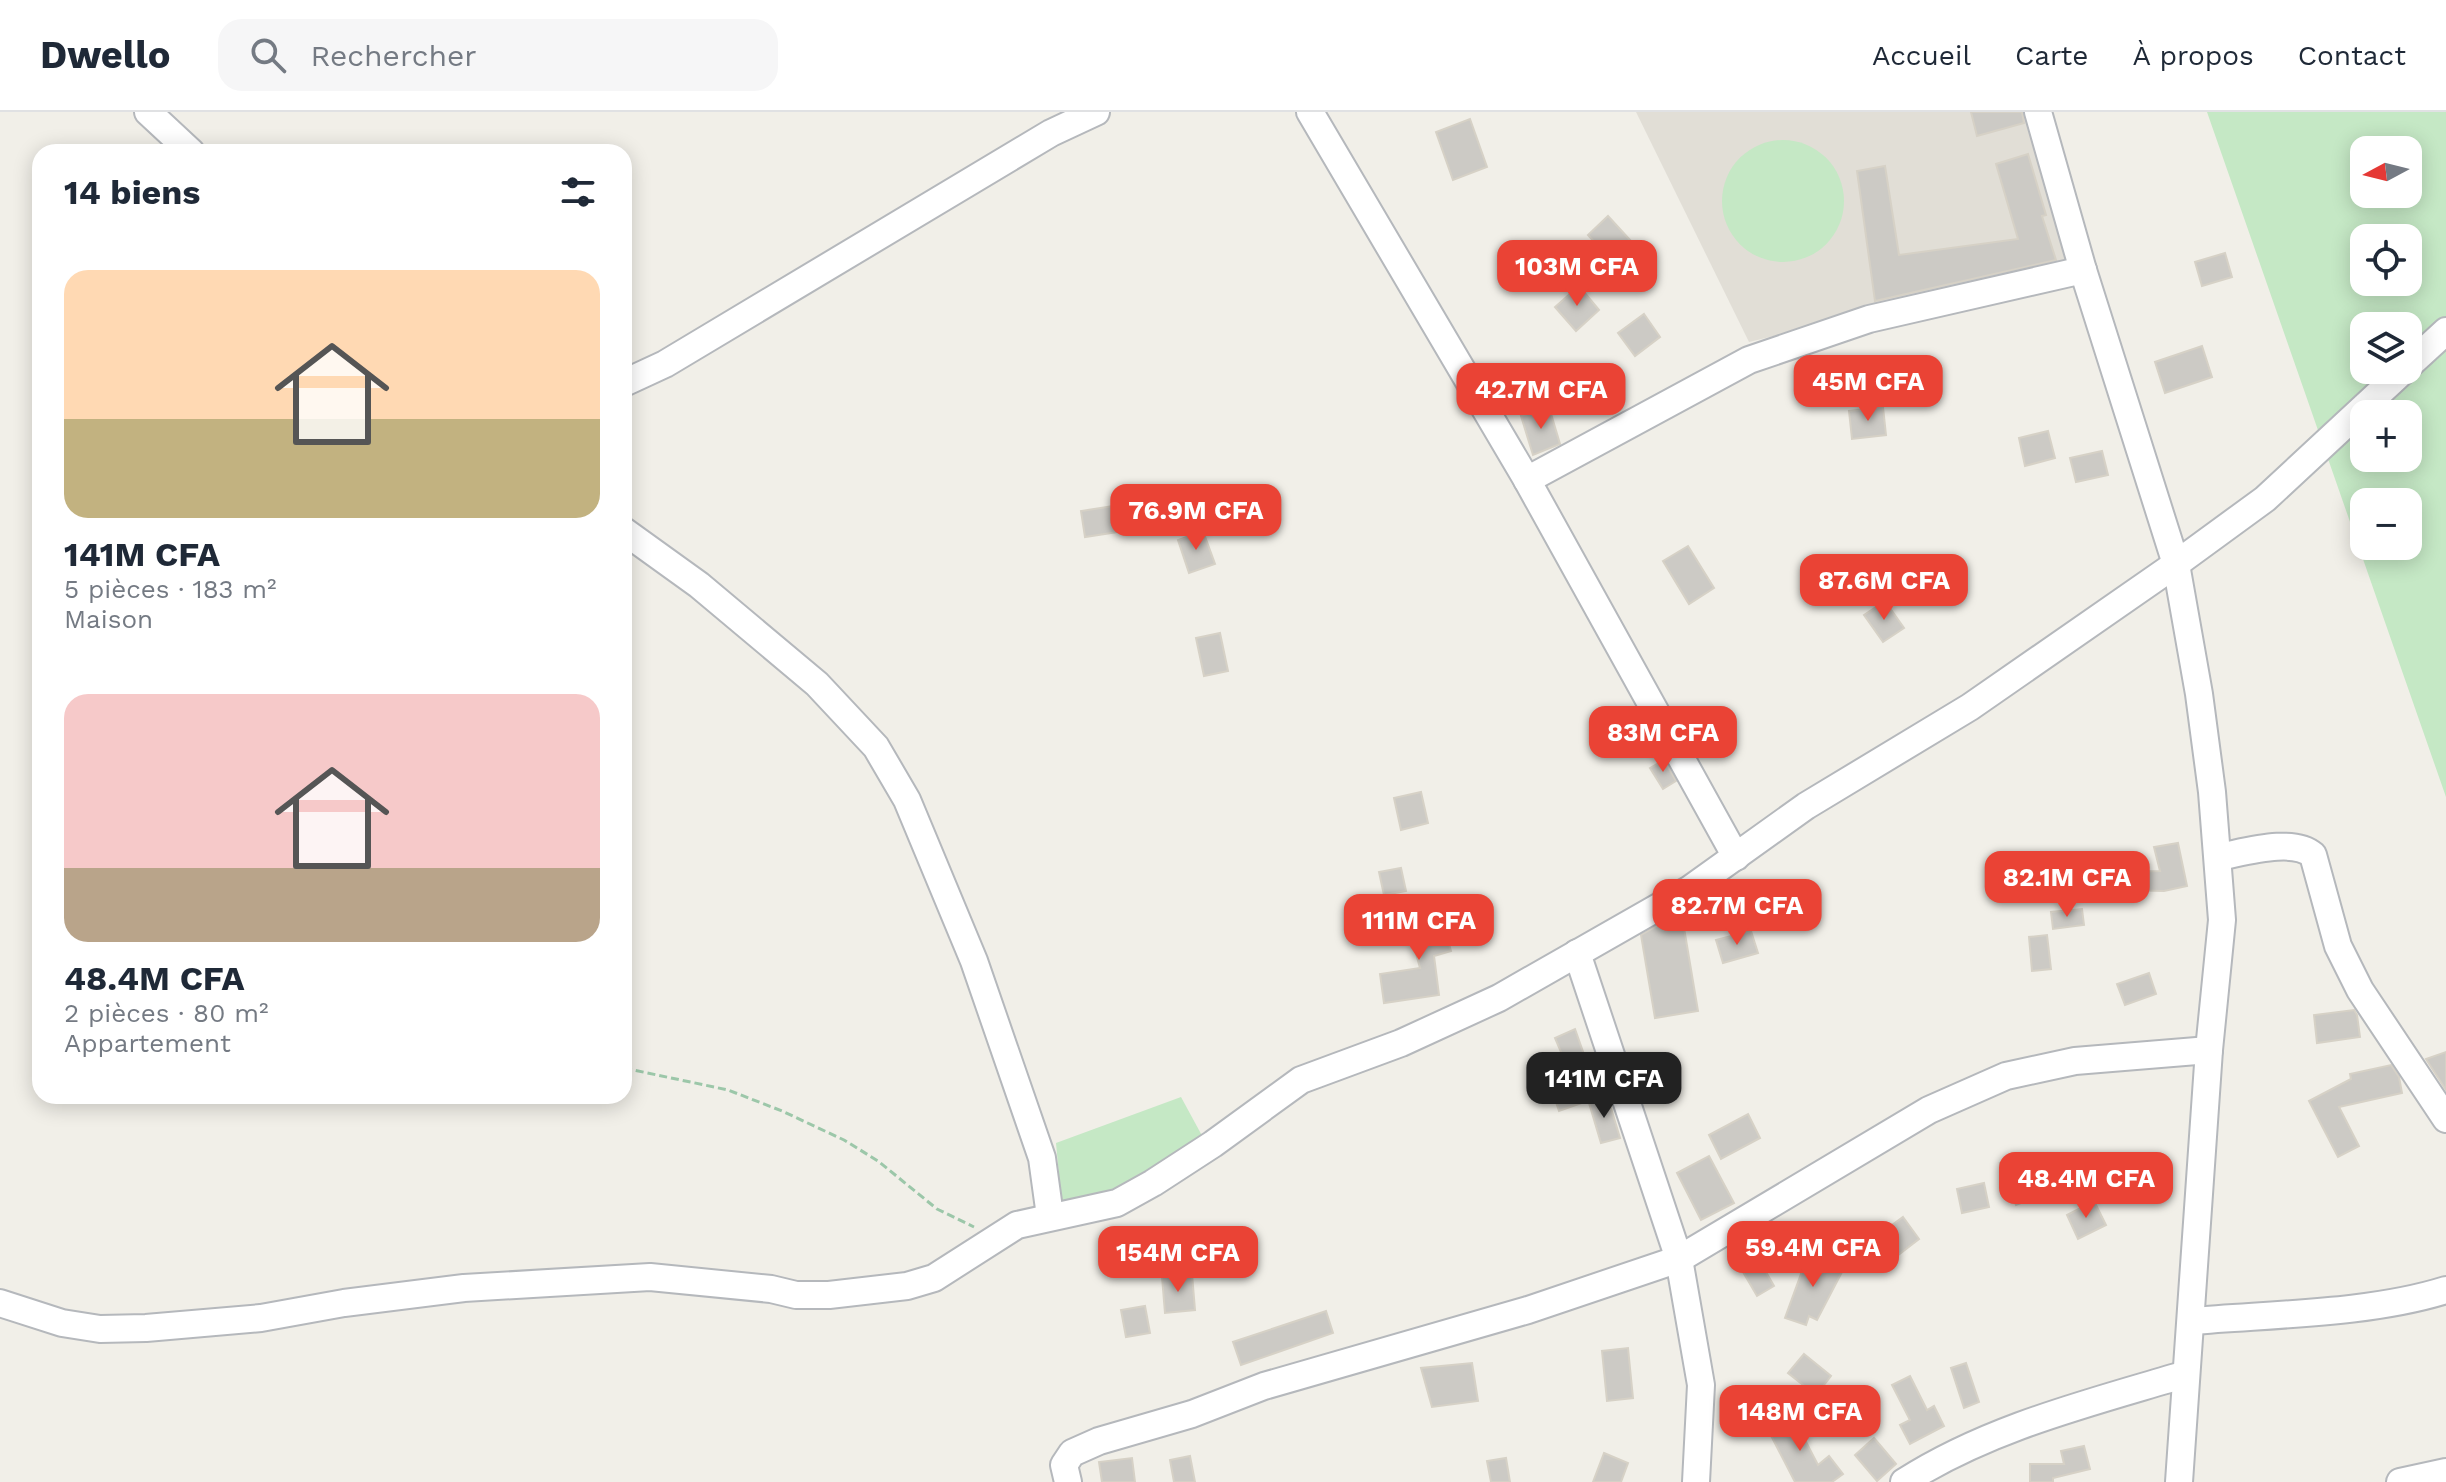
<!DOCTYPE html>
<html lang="fr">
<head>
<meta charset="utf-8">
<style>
	:root { --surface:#fff; --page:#f6f6f7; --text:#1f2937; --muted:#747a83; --line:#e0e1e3; --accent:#ea4335 }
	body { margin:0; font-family:"Work Sans",sans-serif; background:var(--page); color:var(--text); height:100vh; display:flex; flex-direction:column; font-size:30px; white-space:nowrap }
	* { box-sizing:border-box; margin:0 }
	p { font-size:26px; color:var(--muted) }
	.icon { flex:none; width:44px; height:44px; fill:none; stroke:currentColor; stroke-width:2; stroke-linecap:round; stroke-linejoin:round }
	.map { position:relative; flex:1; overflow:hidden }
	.side { position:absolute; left:32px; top:32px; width:600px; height:960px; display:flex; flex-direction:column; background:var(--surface); border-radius:24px; box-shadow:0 4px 20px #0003 }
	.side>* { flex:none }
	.needle { width:52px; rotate:263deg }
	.fabs { position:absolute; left:2350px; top:24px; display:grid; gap:16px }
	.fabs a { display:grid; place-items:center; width:72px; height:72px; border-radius:16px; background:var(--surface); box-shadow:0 4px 20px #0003; font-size:40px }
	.price { position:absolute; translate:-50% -68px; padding:0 18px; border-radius:16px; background:var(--accent); color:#fff; font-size:26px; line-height:52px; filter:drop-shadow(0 2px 4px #0008) }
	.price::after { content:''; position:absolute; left:50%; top:48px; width:24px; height:18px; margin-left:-12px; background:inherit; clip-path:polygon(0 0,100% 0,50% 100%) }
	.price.selected { background:#222; color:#fff }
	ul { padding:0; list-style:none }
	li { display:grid; align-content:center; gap:16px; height:424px; padding:0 32px }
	li span { display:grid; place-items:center; height:248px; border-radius:24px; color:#555 }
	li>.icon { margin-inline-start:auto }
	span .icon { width:144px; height:144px; fill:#fffc; stroke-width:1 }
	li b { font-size:34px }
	h2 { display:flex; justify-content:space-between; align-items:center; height:96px; padding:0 32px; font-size:34px }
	header { display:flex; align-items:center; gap:48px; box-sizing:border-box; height:112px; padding:0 40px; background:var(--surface); border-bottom:2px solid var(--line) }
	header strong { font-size:38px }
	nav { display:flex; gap:44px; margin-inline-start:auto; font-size:28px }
	.search { width:560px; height:72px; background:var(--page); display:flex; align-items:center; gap:20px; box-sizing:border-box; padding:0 28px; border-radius:24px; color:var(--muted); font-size:30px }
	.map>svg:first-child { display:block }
	.education { fill:#e1ded6 }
	.green { fill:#c5e8c5; fill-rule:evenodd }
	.building { fill:#cccac5; stroke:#d6d1c6; stroke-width:2 }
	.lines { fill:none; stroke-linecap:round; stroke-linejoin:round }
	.minor-casing { stroke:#b5b8bc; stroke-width:30 }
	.path { stroke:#9cc7a9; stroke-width:3; stroke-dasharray:8 4; stroke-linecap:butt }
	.minor { stroke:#fff; stroke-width:26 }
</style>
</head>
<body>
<header>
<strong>Dwello</strong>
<div class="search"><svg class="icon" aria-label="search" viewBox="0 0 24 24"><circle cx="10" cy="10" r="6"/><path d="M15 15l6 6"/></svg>Rechercher</div>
<nav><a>Accueil</a><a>Carte</a><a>À propos</a><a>Contact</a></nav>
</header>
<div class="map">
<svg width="2446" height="1370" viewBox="0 0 2446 1370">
	<rect width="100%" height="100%" fill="#f1efe8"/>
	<path class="education" d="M1636,0H2025L2071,151L1749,230Z"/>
	<g class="green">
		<path d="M2207,0H2446V685ZM2364,38H2408V82H2364ZM2364,126H2408V170H2364ZM2364,214H2408V258H2364ZM2364,302H2408V346H2364ZM2364,390H2408V434H2364Z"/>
		<circle cx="1783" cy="89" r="61"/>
		<path d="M1181,985L1206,1031L1120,1083L1062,1096L1056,1031Z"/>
	</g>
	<g class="building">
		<path d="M1971,0H2022L2024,11L1977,24Z"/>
		<path d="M1470,7L1487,55L1453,68L1436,20Z"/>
		<path d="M2028,42L2046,103L2042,104L2056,148L1875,189L1857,59L1885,54L1899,143L2018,127L1996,52Z"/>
		<path d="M1608,104L1630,128L1609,146L1588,123Z"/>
		<path d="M2225,141L2232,165L2202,174L2195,150Z"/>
		<path d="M1579,174L1599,198L1576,219L1555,195Z"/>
		<path d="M1644,202L1660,225L1635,244L1618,221Z"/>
		<path d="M2202,234L2212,265L2165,281L2155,250Z"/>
		<path d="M1549,295L1560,332L1533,343L1521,304Z"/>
		<path d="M1883,295L1886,323L1852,327L1849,299Z"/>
		<path d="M2048,319L2055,346L2025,354L2019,326Z"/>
		<path d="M2102,339L2108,363L2076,370L2070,346Z"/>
		<path d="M1140,390L1144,416L1085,425L1081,399Z"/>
		<path d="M1203,419L1215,452L1189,461L1178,428Z"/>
		<path d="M1688,434L1714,476L1689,492L1663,449Z"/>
		<path d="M1885,489L1904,516L1883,530L1864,503Z"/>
		<path d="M1220,521L1228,559L1204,564L1196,526Z"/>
		<path d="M1664,648L1676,669L1663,677L1650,656Z"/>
		<path d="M1421,680L1428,711L1401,718L1394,686Z"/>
		<path d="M2178,731L2187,774L2164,779L2123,778L2122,760L2160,759L2154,735Z"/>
		<path d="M1401,756L1406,779L1384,783L1379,760Z"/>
		<path d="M2082,797L2084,813L2053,817L2051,800Z"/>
		<path d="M1440,800L1451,839L1434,844L1439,883L1384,891L1380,862L1420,856L1407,809Z"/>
		<path d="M1682,804L1698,899L1655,906L1641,823L1671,806Z"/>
		<path d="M1751,819L1758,841L1723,851L1716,828Z"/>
		<path d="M2047,823L2051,857L2032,859L2029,825Z"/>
		<path d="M2149,861L2156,882L2125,893L2117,872Z"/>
		<path d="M2354,898L2357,903L2360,925L2317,931L2314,903Z"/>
		<path d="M1575,917L1599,985L1559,999L1549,969L1570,961L1555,926Z"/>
		<path d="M2446,940V978L2426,947Z"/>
		<path d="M2391,953L2399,965L2402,981L2339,995L2359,1034L2338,1045L2309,989L2351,967L2350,962Z"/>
		<path d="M1608,986L1620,1026L1601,1031L1589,991Z"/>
		<path d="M1748,1002L1760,1026L1721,1047L1709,1023Z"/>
		<path d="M2023,1042L2039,1084L2016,1093L2000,1051Z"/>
		<path d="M1709,1044L1734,1091L1701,1108L1677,1061Z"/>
		<path d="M1984,1071L1989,1095L1962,1101L1957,1077Z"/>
		<path d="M2094,1089L2106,1113L2078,1127L2067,1103Z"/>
		<path d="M1903,1105L1919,1127L1893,1147L1877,1124Z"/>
		<path d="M1769,1112L1786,1138L1762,1153L1774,1174L1757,1184L1729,1136Z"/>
		<path d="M1809,1140L1843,1158L1817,1208L1809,1204L1806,1213L1785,1206Z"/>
		<path d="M1192,1162L1195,1198L1165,1201L1162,1165Z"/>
		<path d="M1145,1194L1150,1221L1126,1225L1121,1198Z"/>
		<path d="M1326,1199L1333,1221L1241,1253L1233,1230Z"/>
		<path d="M1628,1236L1633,1286L1607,1289L1602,1239Z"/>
		<path d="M1804,1242L1831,1264L1816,1283L1788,1261Z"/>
		<path d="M1472,1251L1478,1289L1432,1295L1421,1256Z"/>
		<path d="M1966,1251L1979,1290L1964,1296L1951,1256Z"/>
		<path d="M1910,1264L1927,1298L1934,1294L1944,1314L1910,1332L1900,1313L1910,1308L1892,1273Z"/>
		<path d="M1790,1299L1818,1353L1829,1344L1843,1362L1832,1370H1795L1765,1312Z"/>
		<path d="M1874,1326L1896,1352L1877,1369L1855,1343Z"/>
		<path d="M2084,1334L2090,1357L2053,1366V1370H2030V1352H2064L2061,1339Z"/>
		<path d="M1604,1341L1628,1351L1621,1370H1593Z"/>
		<path d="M1190,1344L1195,1370H1174L1170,1348Z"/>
		<path d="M1132,1346L1135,1370H1102L1099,1350Z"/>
		<path d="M1506,1346L1510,1370H1491L1487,1349Z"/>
	</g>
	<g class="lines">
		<defs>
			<g id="minor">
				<path d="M148,0L191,40"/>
				<path d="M1310,0L1527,368L1736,745"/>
				<path d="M2038,0L2083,158L2176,452L2199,582L2212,680L2222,808L2209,938L2179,1370"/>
				<path d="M2408,254L2446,219"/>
				<path d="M624,271L665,252L1051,21L1096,0"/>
				<path d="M1527,368L1749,248L1869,207L2083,158"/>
				<path d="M624,419L699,473L817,572L876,635L907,688L974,849L1042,1046L1050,1104"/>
				<path d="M2218,745C2242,741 2293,725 2313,743L2338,834L2360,878L2446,1007"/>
				<path d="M1577,841L1679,1147L1701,1273L1696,1370"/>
				<path d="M0,1191L62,1211L100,1217L146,1216L261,1206L344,1191L464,1176L650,1165L771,1177L796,1183H829L907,1174L934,1166L1017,1113L1117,1091L1153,1071L1213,1032L1301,968L1401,931L1499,886L1690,777L1806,694L1970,595L2176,452L2265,387L2404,258"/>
				<path d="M2192,1209C2272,1202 2370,1202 2446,1178"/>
				<path d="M1068,1370L1064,1353L1072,1341L1099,1329L1192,1302L1264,1274L1528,1198L1679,1147L1929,998L2006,964L2075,949L2209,938"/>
				<path d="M1904,1370C1990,1315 2090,1291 2186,1262"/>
				<path d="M2400,1370L2446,1360"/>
			</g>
		</defs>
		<use href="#minor" class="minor-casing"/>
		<path class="path" d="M624,956L728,978L782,999L844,1028L878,1049L937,1097L974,1115"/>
		<use href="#minor" class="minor"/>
	</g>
</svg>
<div class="fabs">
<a><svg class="needle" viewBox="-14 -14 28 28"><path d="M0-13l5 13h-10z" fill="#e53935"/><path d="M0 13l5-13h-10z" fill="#747a83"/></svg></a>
<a><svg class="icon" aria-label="locate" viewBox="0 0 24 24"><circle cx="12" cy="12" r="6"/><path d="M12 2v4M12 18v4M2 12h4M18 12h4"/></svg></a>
<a><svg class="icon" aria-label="layers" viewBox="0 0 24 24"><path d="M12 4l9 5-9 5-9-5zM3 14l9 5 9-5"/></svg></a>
<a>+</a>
<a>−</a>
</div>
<b class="price" style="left:1577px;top:196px">103M CFA</b>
<b class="price" style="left:1868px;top:311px">45M CFA</b>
<b class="price" style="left:1541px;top:319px">42.7M CFA</b>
<b class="price" style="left:1196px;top:440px">76.9M CFA</b>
<b class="price" style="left:1884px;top:510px">87.6M CFA</b>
<b class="price" style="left:1663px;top:662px">83M CFA</b>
<b class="price" style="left:2067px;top:807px">82.1M CFA</b>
<b class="price" style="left:1737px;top:835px">82.7M CFA</b>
<b class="price" style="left:1419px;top:850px">111M CFA</b>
<b class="price selected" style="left:1604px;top:1008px">141M CFA</b>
<b class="price" style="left:2086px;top:1108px">48.4M CFA</b>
<b class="price" style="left:1813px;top:1177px">59.4M CFA</b>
<b class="price" style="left:1178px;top:1182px">154M CFA</b>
<b class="price" style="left:1800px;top:1341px">148M CFA</b>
<section class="side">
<h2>14 biens<svg class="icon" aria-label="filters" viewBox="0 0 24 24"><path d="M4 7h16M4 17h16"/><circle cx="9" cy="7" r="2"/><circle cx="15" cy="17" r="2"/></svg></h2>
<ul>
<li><span style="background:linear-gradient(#ffd9b3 60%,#c2b280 0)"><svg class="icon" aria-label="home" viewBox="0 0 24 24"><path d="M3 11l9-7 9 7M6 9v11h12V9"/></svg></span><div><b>141M CFA</b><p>5 pièces · 183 m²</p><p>Maison</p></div></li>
<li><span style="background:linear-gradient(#f6c9c9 70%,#b9a48a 0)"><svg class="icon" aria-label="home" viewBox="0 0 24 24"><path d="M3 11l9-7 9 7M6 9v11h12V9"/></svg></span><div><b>48.4M CFA</b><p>2 pièces · 80 m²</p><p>Appartement</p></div></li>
</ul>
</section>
</div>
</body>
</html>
